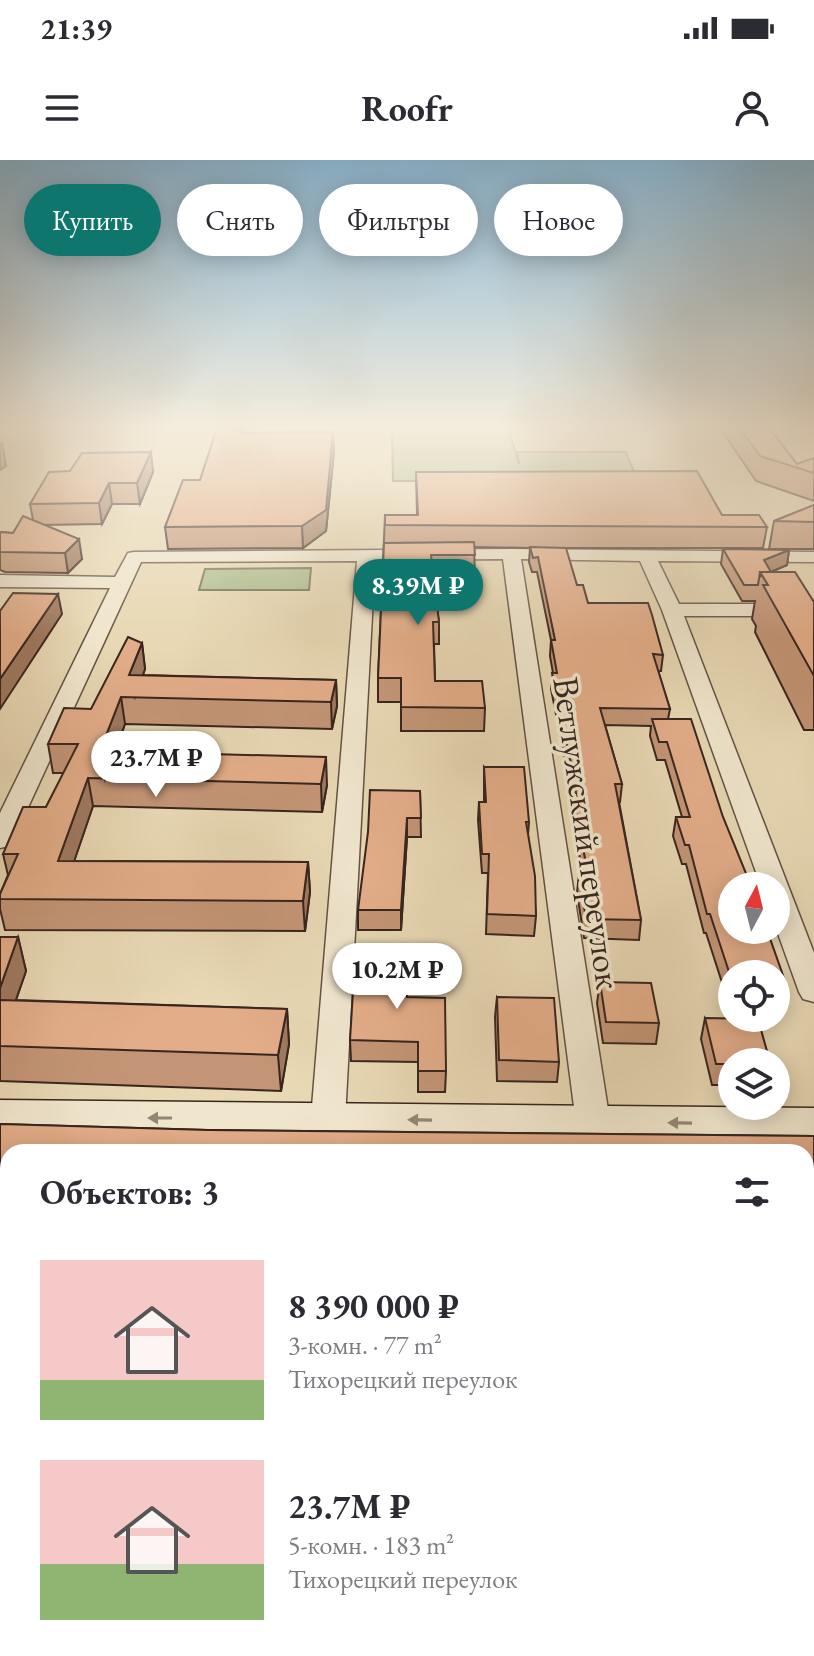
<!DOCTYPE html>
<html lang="ru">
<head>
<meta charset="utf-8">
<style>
	:root { --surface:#fff; --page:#f2f2f3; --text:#2b2b33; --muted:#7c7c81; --accent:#0f766e }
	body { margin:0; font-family:"EB Garamond",serif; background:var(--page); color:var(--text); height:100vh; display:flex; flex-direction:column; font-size:30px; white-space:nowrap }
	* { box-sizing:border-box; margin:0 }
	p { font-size:26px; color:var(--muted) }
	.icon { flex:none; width:44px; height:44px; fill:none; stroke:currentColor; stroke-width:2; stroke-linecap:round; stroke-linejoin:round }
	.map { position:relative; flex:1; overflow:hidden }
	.panel { position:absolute; left:0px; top:984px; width:814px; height:512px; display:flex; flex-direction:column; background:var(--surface); border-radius:24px 24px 0 0; box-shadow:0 4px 20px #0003 }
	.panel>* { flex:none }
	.hud { position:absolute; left:24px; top:24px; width:766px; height:72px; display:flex; gap:16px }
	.needle { width:52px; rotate:7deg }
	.tools { position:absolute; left:718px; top:712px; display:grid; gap:16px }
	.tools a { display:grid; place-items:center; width:72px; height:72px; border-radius:50%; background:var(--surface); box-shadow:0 4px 20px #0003; font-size:40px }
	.price { position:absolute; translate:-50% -68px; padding:0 18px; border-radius:28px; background:#fff; color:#222; font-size:26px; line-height:52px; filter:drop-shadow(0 2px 4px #0008) }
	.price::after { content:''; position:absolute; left:50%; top:48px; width:24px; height:18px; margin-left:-12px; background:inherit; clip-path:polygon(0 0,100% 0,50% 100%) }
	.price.on { background:var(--accent); color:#fff }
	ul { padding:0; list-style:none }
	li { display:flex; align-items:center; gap:24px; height:200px; padding:0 40px }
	li span { display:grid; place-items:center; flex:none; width:224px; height:160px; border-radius:0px; color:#555 }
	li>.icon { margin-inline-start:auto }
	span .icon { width:96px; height:96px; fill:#fffc; stroke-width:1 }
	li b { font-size:34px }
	h2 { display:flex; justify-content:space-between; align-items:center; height:96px; padding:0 40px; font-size:34px }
	.pill { padding:0 28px; border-radius:36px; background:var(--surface); box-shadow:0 4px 20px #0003; font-size:28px; line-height:72px }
	.pill.on { background:var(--accent); color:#fff }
	.status { display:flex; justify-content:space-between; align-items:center; height:56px; padding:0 40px; background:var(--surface); direction:ltr }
	.status svg { height:22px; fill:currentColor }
	header { display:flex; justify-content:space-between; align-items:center; height:104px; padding:0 40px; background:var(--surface); font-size:36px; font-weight:700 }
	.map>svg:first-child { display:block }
	.green { fill:#afc092; stroke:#747258; stroke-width:2 }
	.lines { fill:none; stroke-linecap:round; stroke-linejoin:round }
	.minor-casing { stroke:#645244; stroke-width:3 }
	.secondary-casing { stroke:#38251e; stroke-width:3 }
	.minor { fill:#f0e6ce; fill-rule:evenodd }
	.secondary { fill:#f0e6ce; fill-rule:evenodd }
	.wall { fill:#c39576; stroke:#38251e; stroke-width:2 }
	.shaded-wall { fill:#9f7960; stroke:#38251e; stroke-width:2 }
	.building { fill:#e3ad89; stroke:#38251e; stroke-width:2 }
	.oneway { fill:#948676 }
	.labels { text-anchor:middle; stroke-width:7; stroke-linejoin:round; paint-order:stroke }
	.street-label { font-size:36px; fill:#38251e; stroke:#f0e6ce }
</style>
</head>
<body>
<div class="status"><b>21:39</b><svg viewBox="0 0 49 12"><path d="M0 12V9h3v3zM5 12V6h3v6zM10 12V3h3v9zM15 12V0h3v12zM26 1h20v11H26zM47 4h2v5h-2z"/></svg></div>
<header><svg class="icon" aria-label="menu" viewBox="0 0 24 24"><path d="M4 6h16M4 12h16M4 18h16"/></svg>Roofr<svg class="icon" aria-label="person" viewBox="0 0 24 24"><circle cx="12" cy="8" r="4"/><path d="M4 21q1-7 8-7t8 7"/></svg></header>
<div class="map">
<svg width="814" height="1496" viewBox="0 0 814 1496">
	<rect width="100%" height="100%" fill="#e8d8b4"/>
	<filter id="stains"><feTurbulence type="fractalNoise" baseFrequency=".0025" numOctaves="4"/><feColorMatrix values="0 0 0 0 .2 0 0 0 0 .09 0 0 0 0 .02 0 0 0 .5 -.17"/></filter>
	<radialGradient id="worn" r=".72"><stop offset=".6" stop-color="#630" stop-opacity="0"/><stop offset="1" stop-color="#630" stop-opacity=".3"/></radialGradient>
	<g class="green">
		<path d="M392,268H508L519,304L517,292H626L637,320L393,321Z"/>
		<path d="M311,408L309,430H199L205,409Z"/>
	</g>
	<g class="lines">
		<defs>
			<path id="minor" d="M511,389L814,392V402L658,401L679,444H814V456H684L814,793V842L803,839L799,832L776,768V726H761L662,450L640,401L521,399L610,962L605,971L593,975L581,971L576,962L503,399L375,400L345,959L340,968L328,971L316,968L311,959L357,401L141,402L13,680L9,686L0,688V653L110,428L0,427V415L115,417L128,393L134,392Z"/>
			<path id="secondary" d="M0,940L814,948V982L0,974Z"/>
		</defs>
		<use href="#minor" class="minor-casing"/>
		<use href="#secondary" class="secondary-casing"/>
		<use href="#minor" class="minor"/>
		<use href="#secondary" class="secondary"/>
	</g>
	<g class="wall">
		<path d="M720,268H769L797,304L814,298V341L756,321Z"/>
		<path d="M333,272L334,292L326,371L303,388L168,389L165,367L200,320L247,273Z"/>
		<path d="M153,312L140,344H112L102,364L43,365L82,399L68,413L5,412L0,410V372L13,373L33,360L30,344Z"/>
		<path d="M416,312L722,355L767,367L763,388H544L577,425L588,443L663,495L661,511H658L670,549L668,559L732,726L785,821L781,841H776V814H732V841H728L706,773H704L686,704H682L673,676L676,657H682L665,600H657L650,576L651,566L605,565L622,624L620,642H619L641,760L639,780L584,778L577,733L579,714H583L573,664L575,651L551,529L553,513L550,496L551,480L537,412H532L529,402L530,388L474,387L475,416H433L439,462V484H434L435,521L485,548L484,571H401V542H378V518L385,355H417Z"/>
		<path d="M814,345V389H769L774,361Z"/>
		<path d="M723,389L789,390L787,405L771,412L814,442V570H804L755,472L756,466L752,459L755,441H742L721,404Z"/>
		<path d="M142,483L145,509L143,515L336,520L337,546L332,569L125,564L115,592L327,625L322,652L93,646L74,701L308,702L310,732L305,771L5,770L0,749V734L8,715L3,694L46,647L64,613H53L48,584L91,549Z"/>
		<path d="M484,607L529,662L528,675L536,756L534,776L486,774L488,713H482L478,660L479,642H484Z"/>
		<path d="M420,631L421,677H407L401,770H358V750Z"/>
		<path d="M0,777H18L26,811L16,840L287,849L289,884L281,931L0,921Z"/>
		<path d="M600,822L659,863L656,884L603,883L597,843Z"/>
		<path d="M407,837L446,911L445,932H418V902L351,901L350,880Z"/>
		<path d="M497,837L559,902L557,922L497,921L495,857Z"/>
		<path d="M705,858L732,902V925H712L701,879Z"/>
		<path d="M0,964L208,970L814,976V1155L812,1148H806V992H8V1128H0Z"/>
		<rect x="0" y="1414" width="8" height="64"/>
		<path d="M571,1488H690L691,1496H572Z"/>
		<path d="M768,1488H806L814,1496H770Z"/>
	</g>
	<g class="shaded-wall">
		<path d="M333,272L334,292L326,371L303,388L302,366Z"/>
		<path d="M2,282L6,306L0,310V283Z"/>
		<path d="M151,292L153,312L140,344L137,323Z"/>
		<path d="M109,323L112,344L102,364L99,343Z"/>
		<path d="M79,379L82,399L68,413L65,393Z"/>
		<path d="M789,390L787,405L761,416L764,400Z"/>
		<path d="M58,434L62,454L0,549V519Z"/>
		<path d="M142,483L145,509L135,537L129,515Z"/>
		<path d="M336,520L337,546L332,569L331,542Z"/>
		<path d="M121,537L125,564L105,619L100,591Z"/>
		<path d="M326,597L327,625L322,652L321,624Z"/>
		<path d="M88,618L93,646L64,731L58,701Z"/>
		<path d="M407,658V677L401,770V750Z"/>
		<path d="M308,702L310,732L305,771L303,741Z"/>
		<path d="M18,777L26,811L4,874L0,857V828Z"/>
		<path d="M287,849L289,884L281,931L278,895Z"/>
	</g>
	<g class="building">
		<path d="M217,268H243L242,273L333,272L326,350L302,366L165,367L183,320H200Z"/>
		<path d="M740,268H769L797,304L814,298V313L760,296Z"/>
		<path d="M151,292L137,323H109L99,343L30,344L49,312L70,311L82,293Z"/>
		<path d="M697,311L722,355H759L767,367L385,365V355H418L416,312Z"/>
		<path d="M814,345V362L774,361Z"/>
		<path d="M23,356L79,379L65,393L0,392V372L13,373Z"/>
		<path d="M474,382L475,395H431L439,462H433L435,521H482L485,548L401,547V518H378L384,383Z"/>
		<path d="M530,387L566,388L577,425H583L588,443H648L652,455L663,495L653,494L670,549L600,548L622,624H615L641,760L586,759L579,714H588L575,646H578L572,608L552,513H557L551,480H555L538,397L533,398Z"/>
		<path d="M723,389L789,390L764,400L771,412H760L758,425H744Z"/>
		<path d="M760,412H795L814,442V516L763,425H768Z"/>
		<path d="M13,433L58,434L0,519V451Z"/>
		<path d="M128,477L142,483L129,515L336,520L331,542L121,537L100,591L326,597L321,624L88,618L58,701L308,702L303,741L0,739V734L18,694H3L23,647H46L78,584H48L64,548L91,549Z"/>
		<path d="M652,559H691L723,657L747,716H753L756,726H732V770H767L785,821H776V814H732V821L710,754H707L689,685H685L676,657H690L667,582H659Z"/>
		<path d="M484,607H524L529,662H526L535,716L536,756L487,754L489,694H482L479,642H486Z"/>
		<path d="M370,630L420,631L421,658H407L401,750H358L368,672Z"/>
		<path d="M0,777H18L0,828Z"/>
		<path d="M355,798L408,799L407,837L445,838L446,911H418V882L350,880Z"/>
		<path d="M600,822L651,823L659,863L606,862Z"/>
		<path d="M497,837L554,838L559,902L499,900Z"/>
		<path d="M0,840L287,849L278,895L0,886Z"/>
		<path d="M705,858L758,859L770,902H732V904H716Z"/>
		<path d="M0,964L208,970L814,976V1117H806V992H8V1097H0Z"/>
		<path d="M806,1162H814V1496H787L785,1488H806Z"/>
		<rect x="0" y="1414" width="8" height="44"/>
		<path d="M348,1488H507L512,1489L513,1496H348Z"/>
		<path d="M581,1488H690L691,1496H581Z"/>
	</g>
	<defs><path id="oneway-solid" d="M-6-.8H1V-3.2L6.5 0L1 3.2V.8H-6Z" transform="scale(2)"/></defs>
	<g class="oneway">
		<use href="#oneway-solid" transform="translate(160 958) rotate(-180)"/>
		<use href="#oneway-solid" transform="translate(420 960) rotate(-179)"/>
		<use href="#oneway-solid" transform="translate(680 963) rotate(-179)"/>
	</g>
	<linearGradient id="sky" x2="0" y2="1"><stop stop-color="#88b6d4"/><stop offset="0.56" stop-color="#f5eddd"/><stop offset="1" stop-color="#f5eddd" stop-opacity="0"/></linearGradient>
	<rect width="814" height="477" fill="url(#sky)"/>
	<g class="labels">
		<g class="street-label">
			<text transform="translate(588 673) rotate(82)" y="13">Ветлужский переулок</text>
		</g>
	</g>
	<rect width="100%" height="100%" filter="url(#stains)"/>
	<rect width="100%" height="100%" fill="url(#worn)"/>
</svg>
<div class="tools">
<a><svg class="needle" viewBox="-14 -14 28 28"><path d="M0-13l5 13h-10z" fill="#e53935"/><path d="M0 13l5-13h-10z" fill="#7c7c81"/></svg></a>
<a><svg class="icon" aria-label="locate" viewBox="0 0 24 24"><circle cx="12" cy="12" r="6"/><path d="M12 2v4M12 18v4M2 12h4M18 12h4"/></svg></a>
<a><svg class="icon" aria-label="layers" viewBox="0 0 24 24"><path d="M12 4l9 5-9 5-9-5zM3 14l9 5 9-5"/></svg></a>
</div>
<b class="price on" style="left:418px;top:467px">8.39M ₽</b>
<b class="price" style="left:156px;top:639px">23.7M ₽</b>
<b class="price" style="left:397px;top:851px">10.2M ₽</b>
<div class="hud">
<a class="pill on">Купить</a>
<a class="pill">Снять</a>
<a class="pill">Фильтры</a>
<a class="pill">Новое</a>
</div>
<section class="panel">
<h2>Объектов: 3<svg class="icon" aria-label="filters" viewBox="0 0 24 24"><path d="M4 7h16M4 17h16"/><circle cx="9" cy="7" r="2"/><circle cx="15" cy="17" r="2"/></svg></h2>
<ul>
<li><span style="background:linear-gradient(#f6c9c9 75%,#8fb573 0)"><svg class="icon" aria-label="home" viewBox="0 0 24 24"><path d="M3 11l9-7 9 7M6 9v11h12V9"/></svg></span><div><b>8 390 000 ₽</b><p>3-комн. · 77 m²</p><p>Тихорецкий переулок</p></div></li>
<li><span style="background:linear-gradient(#f6c9c9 65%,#8fb573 0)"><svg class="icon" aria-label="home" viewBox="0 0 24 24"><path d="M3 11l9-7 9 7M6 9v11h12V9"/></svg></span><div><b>23.7M ₽</b><p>5-комн. · 183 m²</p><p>Тихорецкий переулок</p></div></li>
</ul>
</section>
</div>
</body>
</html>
